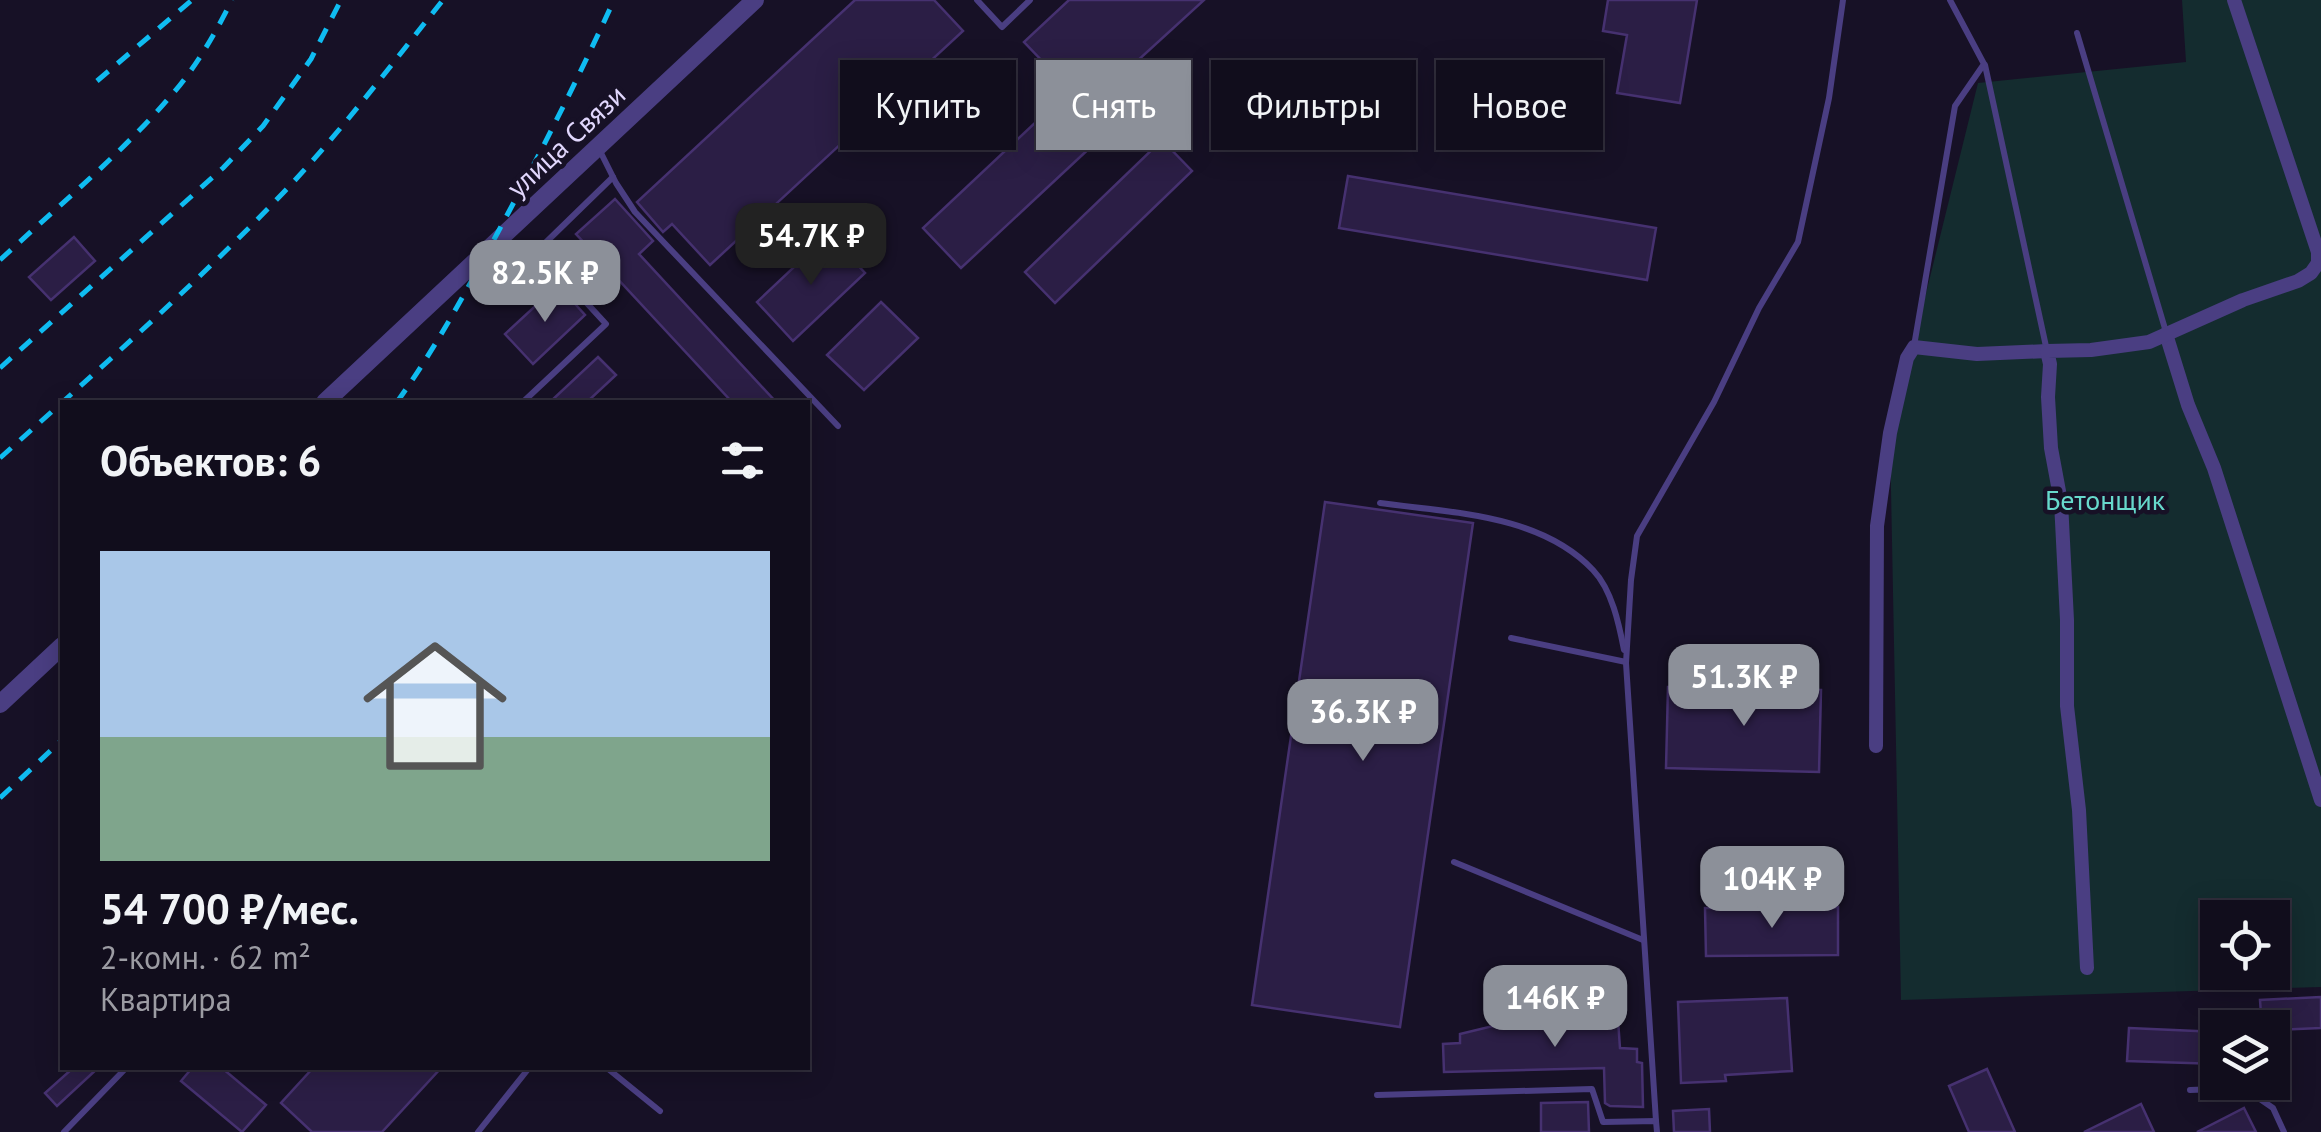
<!DOCTYPE html>
<html lang="ru">
<head>
<meta charset="utf-8">
<style>
	:root { --surface:#110d1c; --page:#1a1625; --text:#f1f3f6; --muted:#9c9ca3; --line:#302d3b; --accent:#8c9099 }
	body { margin:0; font-family:"PT Sans",sans-serif; background:var(--page); color:var(--text); height:100vh; display:flex; flex-direction:column; font-size:38px; white-space:nowrap }
	* { box-sizing:border-box; margin:0 }
	p { font-size:32px; color:var(--muted) }
	.icon { flex:none; width:55px; height:55px; fill:none; stroke:currentColor; stroke-width:2; stroke-linecap:round; stroke-linejoin:round }
	.map { position:relative; flex:1; overflow:hidden }
	.panel { position:absolute; left:60px; top:400px; width:750px; height:670px; display:flex; flex-direction:column; background:var(--surface); border-radius:0px; box-shadow:0 5px 25px #0003,0 0 0 2px var(--line) }
	.panel>* { flex:none }
	.banner { position:absolute; left:840px; top:60px; width:950px; height:90px; display:flex; gap:20px }
	.controls { position:absolute; left:2200px; top:900px; display:grid; gap:20px }
	.controls a { display:grid; place-items:center; width:90px; height:90px; border-radius:0px; background:var(--surface); box-shadow:0 5px 25px #0003,0 0 0 2px var(--line); font-size:50px }
	.price { position:absolute; translate:-50% -85px; padding:0 22px; border-radius:20px; background:var(--accent); color:#fff; font-size:32px; line-height:65px; filter:drop-shadow(0 2px 5px #0008) }
	.price::after { content:''; position:absolute; left:50%; top:60px; width:30px; height:22px; margin-left:-15px; background:inherit; clip-path:polygon(0 0,100% 0,50% 100%) }
	.price.selected { background:#222; color:#fff }
	ul { padding:0; list-style:none }
	li { display:grid; align-content:center; gap:20px; height:530px; padding:0 40px }
	li+li { border-top:2px solid var(--line) }
	li span { display:grid; place-items:center; height:310px; border-radius:0px; color:#555 }
	li>.icon { margin-inline-start:auto }
	span .icon { width:180px; height:180px; fill:#fffc; stroke-width:1 }
	li b { font-size:42px }
	h2 { display:flex; justify-content:space-between; align-items:center; height:120px; padding:0 40px; font-size:42px }
	.chip { padding:0 35px; border-radius:0px; background:var(--surface); box-shadow:0 5px 25px #0003,0 0 0 2px var(--line); font-size:35px; line-height:90px }
	.chip.selected { background:var(--accent); color:#fff }
	.map>svg:first-child { display:block }
	.green { fill:#142c2f; fill-rule:evenodd }
	.building { fill:#2b1e45; stroke:#463170; stroke-width:2.5 }
	.lines { fill:none; stroke-linecap:round; stroke-linejoin:round }
	.service { stroke:#4a3e82; stroke-width:6 }
	.minor { stroke:#4a3e82; stroke-width:14 }
	.tertiary { stroke:#4a3e82; stroke-width:18 }
	.rail { stroke:#0fbcf1; stroke-width:5; stroke-dasharray:15 12; stroke-linecap:butt }
	.labels { text-anchor:middle; stroke-width:9; stroke-linejoin:round; paint-order:stroke }
	.street-label { font-size:28px; fill:#e1d7fd; stroke:#171126 }
	.park-label { font-size:28px; fill:#67d9cc; stroke:#171126 }
</style>
</head>
<body>
<div class="map">
<svg width="2321" height="1132" viewBox="0 0 2321 1132">
	<rect width="100%" height="100%" fill="#171126"/>
	<path class="green" d="M2182,0H2321V987L1901,1000L1890,439L1978,83L2186,62ZM2218,918H2272V972H2218Z"/>
	<g class="building">
		<path d="M855,0H934L963,31L710,265L672,224L663,232L637,202Z"/>
		<path d="M1069,0H1204L1124,73L1148,97L1111,133L1109,130L961,268L923,228L1070,90L1024,42Z"/>
		<path d="M1608,0H1697L1680,103L1617,93L1627,35L1603,31Z"/>
		<path d="M1162,140L1192,171L1055,303L1025,272Z"/>
		<path d="M1348,176L1656,228L1647,280L1339,228Z"/>
		<path d="M615,199L653,241L639,254L776,402H732L576,234Z"/>
		<path d="M829,234L865,273L793,341L757,302Z"/>
		<path d="M74,237L95,261L51,300L29,277Z"/>
		<path d="M558,285L585,315L533,364L505,334Z"/>
		<path d="M881,302L918,338L864,390L827,355Z"/>
		<path d="M598,357L616,375L587,402H550Z"/>
		<path d="M1325,502L1473,523L1400,1027L1252,1005Z"/>
		<path d="M1668,687L1821,690L1819,772L1666,768Z"/>
		<path d="M1838,907V955L1706,956L1705,908Z"/>
		<path d="M2321,997V1028L2272,1030V1028H2262L2260,1000Z"/>
		<path d="M1787,998L1792,1071L1725,1075L1726,1081L1681,1083L1678,1002Z"/>
		<path d="M1617,1006L1620,1048L1637,1049V1062L1642,1063L1643,1107L1610,1106L1605,1103L1604,1068L1444,1072L1443,1044L1460,1043V1034L1571,1007Z"/>
		<path d="M2129,1028L2218,1032V1064L2127,1061Z"/>
		<path d="M73,1068H98L57,1106L45,1093Z"/>
		<path d="M192,1068H222L266,1105L242,1132L181,1081Z"/>
		<path d="M313,1068H441L382,1132H312L281,1103Z"/>
		<path d="M1987,1069L2015,1132H1969L1949,1086Z"/>
		<path d="M1588,1102L1589,1132H1541V1103Z"/>
		<path d="M2141,1104L2154,1132H2084Z"/>
		<path d="M2244,1108L2256,1132H2197Z"/>
		<path d="M1709,1109L1710,1132H1674L1673,1111Z"/>
	</g>
	<g class="lines">
		<g class="service">
			<path d="M977,0L1002,27L1030,0"/>
			<path d="M2077,33L2166,332"/>
			<path d="M1985,65L2047,351"/>
			<path d="M599,149L616,183L635,212L838,426"/>
			<path d="M1914,346L1955,106L1984,64L1950,0"/>
			<path d="M523,402L606,324L538,250L613,177"/>
			<path d="M1380,503C1452,513 1540,514 1593,570C1612,590 1619,624 1624,650"/>
			<path d="M1511,638L1626,662"/>
			<path d="M1454,862L1643,940"/>
			<path d="M607,1068L660,1111"/>
			<path d="M2190,1090L2244,1088L2273,1108L2284,1132"/>
			<path d="M1377,1095L1592,1089L1603,1122L1656,1121L1657,1132"/>
			<path d="M1656,1121L1626,663L1631,580L1637,536L1714,402L1759,308L1798,242L1829,98L1843,0"/>
			<path d="M64,1132L126,1068"/>
			<path d="M478,1132L529,1068"/>
		</g>
		<g class="minor">
			<path d="M2166,334L2188,405L2214,468L2321,800"/>
			<path d="M1876,746L1877,526L1890,433L1907,358L1914,347L1977,354L2047,351"/>
			<path d="M2087,968L2079,810L2067,706V620L2061,502L2051,448L2048,397L2050,364L2047,351L2091,350L2149,342L2243,300L2298,281L2311,273L2318,263V252L2234,0"/>
		</g>
		<g class="tertiary">
			<path d="M325,402L755,0"/>
			<path d="M0,704L62,646"/>
		</g>
		<g class="rail">
			<path d="M97,81L192,0"/>
			<path d="M0,260C57,207 118,157 169,98C195,69 215,34 232,0"/>
			<path d="M0,368L223,168L263,126L311,59L341,0"/>
			<path d="M397,402C435,349 467,290 498,232C539,156 578,79 614,0"/>
			<path d="M0,458C96,372 193,287 283,193C340,133 391,65 443,0"/>
			<path d="M0,798L62,740"/>
		</g>
	</g>
	<g class="labels">
		<g class="street-label">
			<text transform="translate(566 141) rotate(-43)" y="10">улица Связи</text>
		</g>
		<g class="park-label">
			<text x="2105" y="510">Бетонщик</text>
		</g>
	</g>
</svg>
<div class="controls">
<a><svg class="icon" aria-label="locate" viewBox="0 0 24 24"><circle cx="12" cy="12" r="6"/><path d="M12 2v4M12 18v4M2 12h4M18 12h4"/></svg></a>
<a><svg class="icon" aria-label="layers" viewBox="0 0 24 24"><path d="M12 4l9 5-9 5-9-5zM3 14l9 5 9-5"/></svg></a>
</div>
<b class="price selected" style="left:811px;top:288px">54.7K ₽</b>
<b class="price" style="left:545px;top:325px">82.5K ₽</b>
<b class="price" style="left:1744px;top:729px">51.3K ₽</b>
<b class="price" style="left:1363px;top:764px">36.3K ₽</b>
<b class="price" style="left:1772px;top:931px">104K ₽</b>
<b class="price" style="left:1555px;top:1050px">146K ₽</b>
<div class="banner">
<a class="chip">Купить</a>
<a class="chip selected">Снять</a>
<a class="chip">Фильтры</a>
<a class="chip">Новое</a>
</div>
<section class="panel">
<h2>Объектов: 6<svg class="icon" aria-label="filters" viewBox="0 0 24 24"><path d="M4 7h16M4 17h16"/><circle cx="9" cy="7" r="2"/><circle cx="15" cy="17" r="2"/></svg></h2>
<ul>
<li><span style="background:linear-gradient(#a9c7e8 60%,#7fa58c 0)"><svg class="icon" aria-label="home" viewBox="0 0 24 24"><path d="M3 11l9-7 9 7M6 9v11h12V9"/></svg></span><div><b>54 700 ₽/мес.</b><p>2-комн. · 62 m²</p><p>Квартира</p></div></li>
</ul>
</section>
</div>
</body>
</html>
